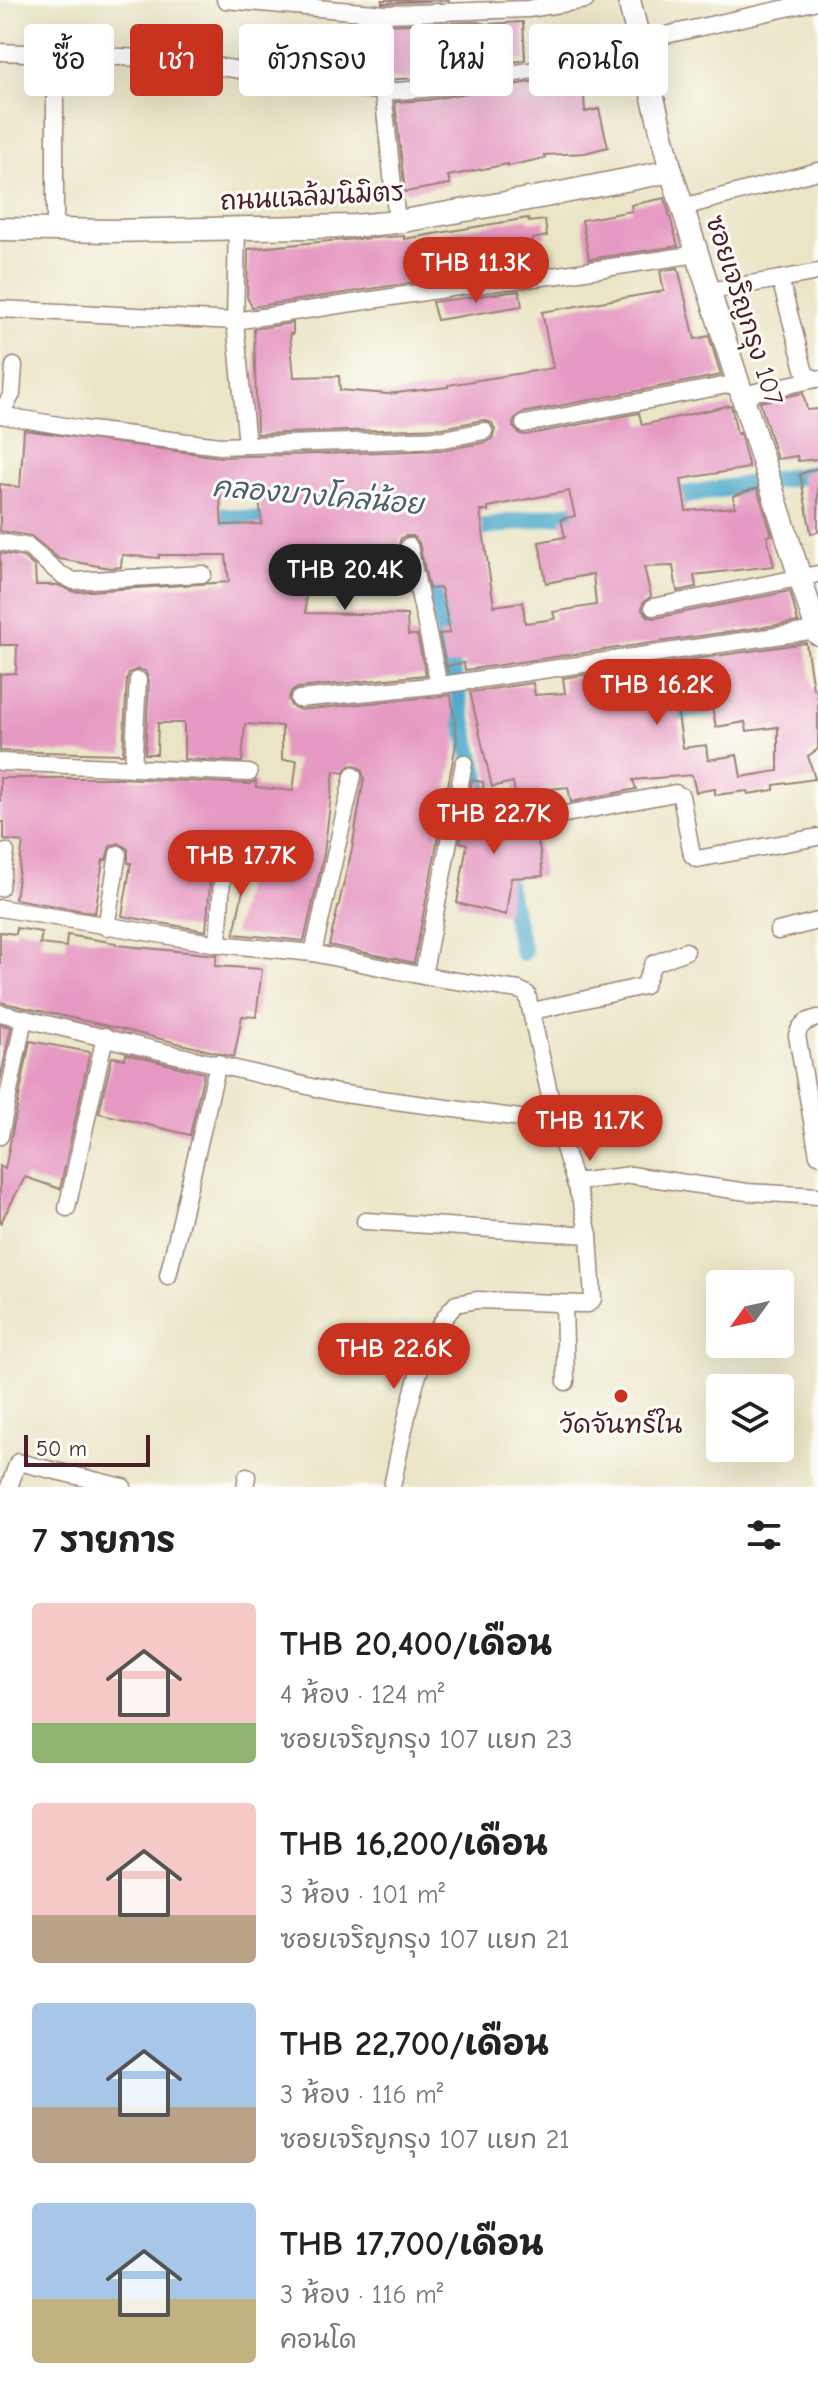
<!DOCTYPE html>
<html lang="th">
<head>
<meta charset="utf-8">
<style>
	:root { --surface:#fff; --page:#f6f6f6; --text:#222; --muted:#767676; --accent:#c8321e }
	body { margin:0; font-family:"Comic Neue","Playpen Sans Thai",sans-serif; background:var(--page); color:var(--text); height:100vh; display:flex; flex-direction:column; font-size:30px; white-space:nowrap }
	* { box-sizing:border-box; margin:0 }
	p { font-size:26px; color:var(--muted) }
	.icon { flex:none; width:44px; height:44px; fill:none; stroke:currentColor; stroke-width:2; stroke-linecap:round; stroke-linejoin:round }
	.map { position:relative; height:1487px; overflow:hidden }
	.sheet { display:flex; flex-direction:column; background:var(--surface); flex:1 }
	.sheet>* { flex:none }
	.banner { position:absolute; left:24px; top:24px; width:770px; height:72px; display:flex; gap:16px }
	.needle { width:52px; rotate:237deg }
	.controls { position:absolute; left:706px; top:1270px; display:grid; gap:16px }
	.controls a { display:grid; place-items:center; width:88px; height:88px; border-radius:8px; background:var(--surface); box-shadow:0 8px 32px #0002; font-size:40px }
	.scale { position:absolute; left:24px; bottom:20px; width:126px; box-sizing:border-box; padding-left:8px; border:4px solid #4a1f2b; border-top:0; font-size:22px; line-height:28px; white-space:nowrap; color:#4a1f2b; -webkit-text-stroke:6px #fdfcf7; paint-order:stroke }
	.price { position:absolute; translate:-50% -68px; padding:0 18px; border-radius:28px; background:var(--accent); color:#fff; font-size:26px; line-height:52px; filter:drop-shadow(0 2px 4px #0008) }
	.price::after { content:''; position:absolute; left:50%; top:48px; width:24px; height:18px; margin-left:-12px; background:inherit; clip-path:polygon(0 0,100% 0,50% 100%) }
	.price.active { background:#222; color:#fff }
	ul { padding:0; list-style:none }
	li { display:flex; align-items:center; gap:24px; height:200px; padding:0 32px }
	li span { display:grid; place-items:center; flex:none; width:224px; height:160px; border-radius:8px; color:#555 }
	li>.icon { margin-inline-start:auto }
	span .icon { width:96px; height:96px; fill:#fffc; stroke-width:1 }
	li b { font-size:34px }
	h2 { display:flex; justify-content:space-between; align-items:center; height:96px; padding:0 32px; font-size:34px }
	.tag { padding:0 28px; border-radius:8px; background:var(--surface); box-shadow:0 8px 32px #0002; font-size:28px; line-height:72px }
	.tag.active { background:var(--accent); color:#fff }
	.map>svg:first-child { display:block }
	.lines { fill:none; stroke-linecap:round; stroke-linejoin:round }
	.canal { stroke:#4ca9ca; stroke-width:18 }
	.building { fill:#e69ac3; fill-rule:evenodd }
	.minor-casing { stroke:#9a8278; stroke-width:19 }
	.tertiary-casing { stroke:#9a8278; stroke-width:25 }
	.minor { stroke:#fff; stroke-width:16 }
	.tertiary { stroke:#fff; stroke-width:22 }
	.poi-dot { fill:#c8321e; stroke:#fdfcf7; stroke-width:3 }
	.labels { text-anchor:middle; stroke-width:6; stroke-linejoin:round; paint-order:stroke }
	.street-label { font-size:26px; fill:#4a1f2b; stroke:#fdfcf7 }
	.poi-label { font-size:26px; fill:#4a1f2b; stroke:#fdfcf7 }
	.water-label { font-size:28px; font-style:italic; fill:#4b5d73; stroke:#fdfcf7 }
</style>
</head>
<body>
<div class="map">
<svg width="818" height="1487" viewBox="0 0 818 1487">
	<rect width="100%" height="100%" fill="#fdfcf7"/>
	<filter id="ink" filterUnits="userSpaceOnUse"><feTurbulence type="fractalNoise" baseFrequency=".0125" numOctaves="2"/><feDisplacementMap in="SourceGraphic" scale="16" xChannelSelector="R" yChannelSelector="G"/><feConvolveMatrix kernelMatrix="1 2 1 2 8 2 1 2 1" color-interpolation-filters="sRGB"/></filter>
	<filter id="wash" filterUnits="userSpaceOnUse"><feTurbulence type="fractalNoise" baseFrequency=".006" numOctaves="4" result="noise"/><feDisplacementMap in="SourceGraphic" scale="32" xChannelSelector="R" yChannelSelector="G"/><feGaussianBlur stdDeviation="1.8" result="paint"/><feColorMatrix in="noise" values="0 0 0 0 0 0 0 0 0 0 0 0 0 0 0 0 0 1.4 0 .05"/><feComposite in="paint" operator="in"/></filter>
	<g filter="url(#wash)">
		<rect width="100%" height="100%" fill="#eae5c6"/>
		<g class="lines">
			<g class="canal">
				<path d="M661,499L818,473"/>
				<path d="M197,514L283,523"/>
				<path d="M460,531L597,509"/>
				<path d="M429,566L469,747L495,845"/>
				<path d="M655,716L736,702"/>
				<path d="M503,873L523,952"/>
			</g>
		</g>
		<g id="blocks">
			<g class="building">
				<path d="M382,0H450L386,3H382Z"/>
				<path d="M477,22L486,24L523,22L525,60L424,78L377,80L381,25Z"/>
				<path d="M583,76L585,112L599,109L608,147L585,153L544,155L545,158L508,166V164L448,176L450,184L405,192L395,102L427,100L553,78Z"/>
				<path d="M665,198L678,246L589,259L582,220L632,211L631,205Z"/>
				<path d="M528,218L529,222L545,220L547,236L532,239L537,266L455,276L252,307L247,297L248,249L329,241L404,236V239Z"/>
				<path d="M678,268L695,339L709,336L721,375L522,413L514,420L513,427L520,434L526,435L639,413L642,425L731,405L737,434L740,433L749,468L681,479L686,511L735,507L733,496L757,488L772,535L767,536L774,566L694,575L696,587L677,591L673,566L644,567L651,596L643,603L642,610L649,617L655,618L790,591L798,622L465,670L464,663L447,666L448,673L439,634L450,633L441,588L429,589L419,543L413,536H406L401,538L398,548L407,590L305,585L306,613L407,615L408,635H417L426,675L298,688L292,691L288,699L291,706L300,710L451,695L457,739L414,963L329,945L352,849L364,778L361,769L355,765L349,766L343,773L334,771L324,854L304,941L234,934L248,866L234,868V845L225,838L218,840L213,848L206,931L122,916L131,863H128V849L119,843L110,846L106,860H103L95,913L15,899L23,842L4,840V822H0V778H120L249,784L256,781V787L293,791L297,760H282V726L245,724L242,762L184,759V723H158L157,754H145L149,680L145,671L138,669L129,673L127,679L123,754L0,751V674L16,673L17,645H0V553L23,557L35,567L36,585H58L74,592L229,582L226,555H159V558L122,555L121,567L110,568L59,559L31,536L0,531V484L20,487L24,430L220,457L444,450L486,442L492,439L495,430L492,423L483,420L443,428L257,434L254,329L293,323V334H290L294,377L339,376L340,390L387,394L448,387V385L553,368L542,312L664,291L660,271ZM569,491L575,516L561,519L565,537L539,542L546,583L593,574L596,605L553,612L555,619L525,623L523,602L494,606L480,511H488V507ZM220,496L259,500L262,524L222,525Z"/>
				<path d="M519,291L522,306L437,320L432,302Z"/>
				<path d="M803,393L807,410L818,409V459L798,461L797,456L777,459L760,402Z"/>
				<path d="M818,468V532L811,533L800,474Z"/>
				<path d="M806,643L813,689H816L818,700V749L808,756L815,779L774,785V790L748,794L747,791L715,795V789L696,792L692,775L633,780L636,789L571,802L568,787L541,790L544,807L519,813L513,782L492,787L470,692L533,683L535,695L565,693L563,678ZM710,697L716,727L745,722L747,731L778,727V771L741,777L737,755L708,760L706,745L683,748L676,702Z"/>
				<path d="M472,780L483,782L486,824L517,814L513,819L515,829L521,833L535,831L540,851L543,876L511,878L506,915L457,903L467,844L460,842Z"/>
				<path d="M16,928L42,932L40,944L66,947L67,935L116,943V945L217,955L215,966L262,969L256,1017L242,1016L234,1057L108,1026L0,1002V932L16,934Z"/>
				<path d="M0,1024L11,1027L0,1081Z"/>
				<path d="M30,1041L90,1052L60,1189L25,1177L0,1224V1166L5,1169Z"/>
				<path d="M126,1054L204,1073L190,1135L99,1113L112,1057L125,1059Z"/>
			</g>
		</g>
	</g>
	<g filter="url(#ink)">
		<use href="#blocks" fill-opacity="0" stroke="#9a8278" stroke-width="2"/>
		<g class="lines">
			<defs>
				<g id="minor">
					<path d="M225,0L386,14L528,9L586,0"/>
					<path d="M639,41L818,1"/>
					<path d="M0,52L169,59L383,92L425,89L642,51"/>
					<path d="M55,55V230"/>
					<path d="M383,92L397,222"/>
					<path d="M683,207L818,171"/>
					<path d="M237,229L235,321L247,445"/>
					<path d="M780,279L818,272"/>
					<path d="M709,291L780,279L804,369L807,376L818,379"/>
					<path d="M0,309L235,321L457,287L559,275L697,254"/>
					<path d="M742,395L816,379"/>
					<path d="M0,415L82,429L220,446L444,439L484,431"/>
					<path d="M0,415L12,394L14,366"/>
					<path d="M524,424L738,383"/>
					<path d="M0,542L28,547L60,574L74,581L203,574"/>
					<path d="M409,546L439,685"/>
					<path d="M653,607L818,574"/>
					<path d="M299,699L441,685L817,630"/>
					<path d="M0,762L249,773"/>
					<path d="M133,768L138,680"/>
					<path d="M524,822L675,793L681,796L692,855L697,859L818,837"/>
					<path d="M0,888L6,852"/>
					<path d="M0,908L218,944L313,953L423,976L519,990L527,994L556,1123L582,1204L589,1235L593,1299L588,1304H581L477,1300L456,1304C416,1345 404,1431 392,1487"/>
					<path d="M106,927L118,854"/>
					<path d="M778,931L818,921"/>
					<path d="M218,944L224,849"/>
					<path d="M313,953L353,776"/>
					<path d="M423,976L464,763"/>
					<path d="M533,1011L644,986L653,964L686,951"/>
					<path d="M0,1013L337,1093L556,1123"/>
					<path d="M818,1018C806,1021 801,1023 797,1035L818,1155"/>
					<path d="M0,1136L24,1018"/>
					<path d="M575,1182L631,1175L747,1192L818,1196"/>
					<path d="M67,1208L105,1036"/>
					<path d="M365,1221L589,1235"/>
					<path d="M168,1276L218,1063"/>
					<path d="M564,1304L566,1382"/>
					<path d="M9,1487L18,1462L123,1487"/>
					<path d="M245,1487L247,1476"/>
				</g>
				<g id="tertiary">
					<path d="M629,0L671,171L818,634"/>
					<path d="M0,229L111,231L354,226L397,222L545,196L671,171"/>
				</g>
			</defs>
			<use href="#minor" class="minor-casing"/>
			<use href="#tertiary" class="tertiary-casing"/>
			<use href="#minor" class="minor"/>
			<use href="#tertiary" class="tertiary"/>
		</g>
	</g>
	<circle class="poi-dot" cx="621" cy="1396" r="8"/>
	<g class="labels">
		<g class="street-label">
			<text transform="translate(312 196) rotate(-3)" y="9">ถนนแฉล้มนิมิตร</text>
			<text transform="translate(745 310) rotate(72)" y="9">ซอยเจริญกรุง 107</text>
		</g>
		<g class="poi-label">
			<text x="621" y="1433">วัดจันทร์ใน</text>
		</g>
		<g class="water-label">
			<text transform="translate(318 495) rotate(5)" y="10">คลองบางโคล่น้อย</text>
		</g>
	</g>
</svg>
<div class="controls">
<a><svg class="needle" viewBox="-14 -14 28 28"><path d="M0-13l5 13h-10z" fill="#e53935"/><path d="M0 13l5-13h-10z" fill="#767676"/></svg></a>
<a><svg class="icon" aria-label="layers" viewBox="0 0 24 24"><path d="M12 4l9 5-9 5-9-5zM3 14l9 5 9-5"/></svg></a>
</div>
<div class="scale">50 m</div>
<b class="price" style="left:476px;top:305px">THB 11.3K</b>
<b class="price active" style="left:345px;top:612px">THB 20.4K</b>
<b class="price" style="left:657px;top:727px">THB 16.2K</b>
<b class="price" style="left:494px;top:856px">THB 22.7K</b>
<b class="price" style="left:241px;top:898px">THB 17.7K</b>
<b class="price" style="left:590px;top:1163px">THB 11.7K</b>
<b class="price" style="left:394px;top:1391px">THB 22.6K</b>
<div class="banner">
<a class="tag">ซื้อ</a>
<a class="tag active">เช่า</a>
<a class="tag">ตัวกรอง</a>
<a class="tag">ใหม่</a>
<a class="tag">คอนโด</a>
</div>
</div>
<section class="sheet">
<h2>7 รายการ<svg class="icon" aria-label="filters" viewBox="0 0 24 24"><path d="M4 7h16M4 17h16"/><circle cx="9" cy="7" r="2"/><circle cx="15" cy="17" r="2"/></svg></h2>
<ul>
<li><span style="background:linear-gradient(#f6c9c9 75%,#8fb573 0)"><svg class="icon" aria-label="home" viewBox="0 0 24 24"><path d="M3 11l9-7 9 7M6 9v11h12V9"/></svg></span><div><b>THB 20,400/เดือน</b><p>4 ห้อง · 124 m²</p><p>ซอยเจริญกรุง 107 แยก 23</p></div></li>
<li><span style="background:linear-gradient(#f6c9c9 70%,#b9a48a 0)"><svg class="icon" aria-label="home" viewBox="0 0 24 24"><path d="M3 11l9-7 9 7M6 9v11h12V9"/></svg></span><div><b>THB 16,200/เดือน</b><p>3 ห้อง · 101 m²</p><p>ซอยเจริญกรุง 107 แยก 21</p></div></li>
<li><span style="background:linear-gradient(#a9c7e8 65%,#b9a48a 0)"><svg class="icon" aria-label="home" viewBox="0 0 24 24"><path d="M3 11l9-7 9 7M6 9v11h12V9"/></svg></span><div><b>THB 22,700/เดือน</b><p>3 ห้อง · 116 m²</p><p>ซอยเจริญกรุง 107 แยก 21</p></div></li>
<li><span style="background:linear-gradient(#a9c7e8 60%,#c2b280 0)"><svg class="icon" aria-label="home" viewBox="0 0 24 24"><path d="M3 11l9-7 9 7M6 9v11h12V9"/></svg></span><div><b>THB 17,700/เดือน</b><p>3 ห้อง · 116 m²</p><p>คอนโด</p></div></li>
</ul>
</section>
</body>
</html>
